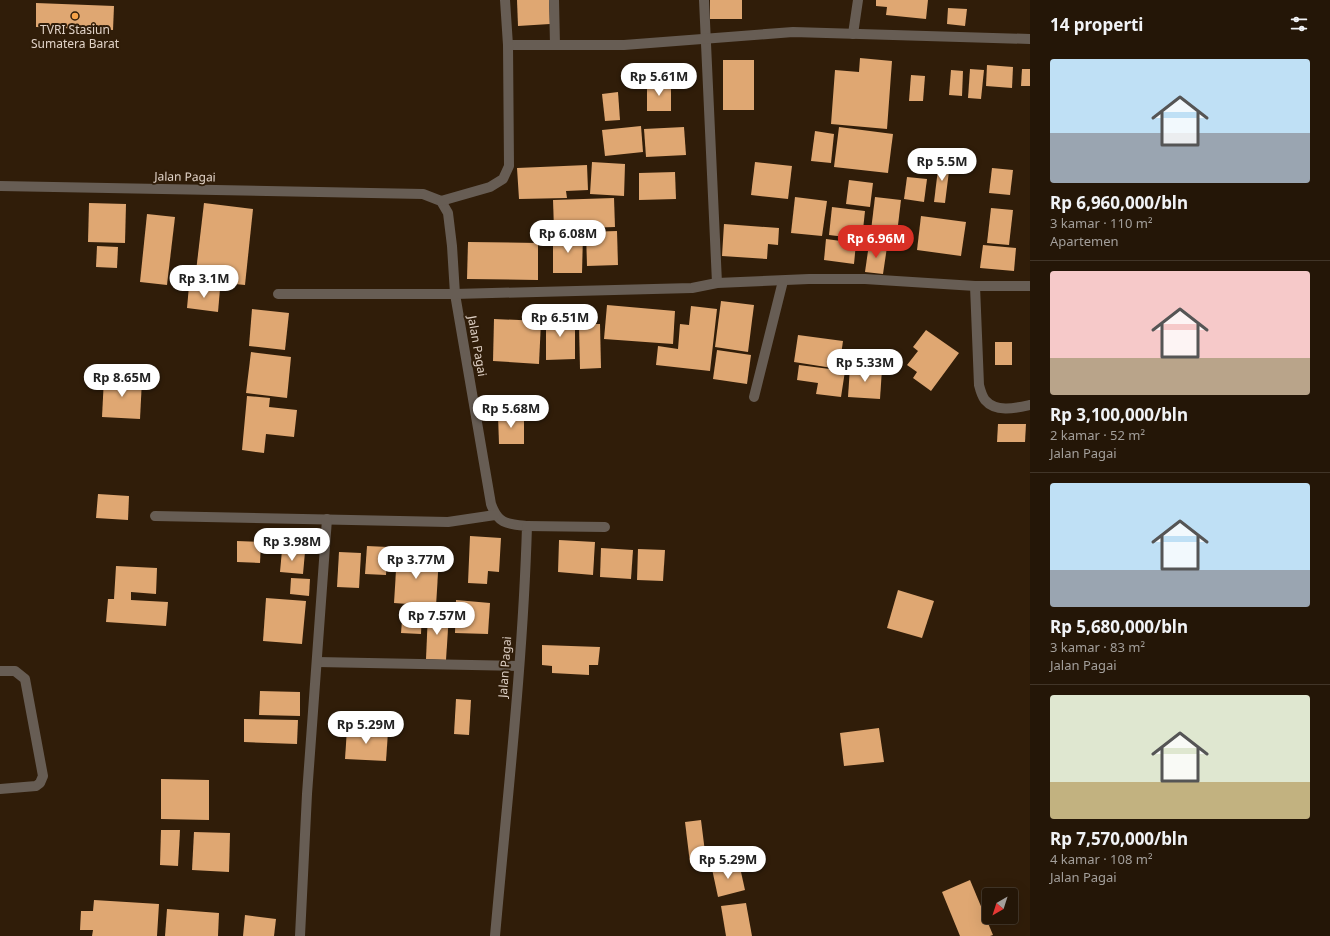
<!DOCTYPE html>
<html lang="id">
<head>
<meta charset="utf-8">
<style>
	:root { --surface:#241607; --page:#302315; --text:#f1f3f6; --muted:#a39f9b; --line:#413528; --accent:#d93025 }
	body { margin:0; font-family:"Noto Sans",sans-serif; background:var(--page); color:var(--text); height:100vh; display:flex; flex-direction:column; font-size:15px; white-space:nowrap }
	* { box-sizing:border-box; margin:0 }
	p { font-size:13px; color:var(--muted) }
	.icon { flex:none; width:22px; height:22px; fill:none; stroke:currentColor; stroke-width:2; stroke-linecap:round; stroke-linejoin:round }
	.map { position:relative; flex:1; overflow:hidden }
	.panel { display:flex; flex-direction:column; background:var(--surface); width:300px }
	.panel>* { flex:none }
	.needle { width:26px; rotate:219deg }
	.controls { position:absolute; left:982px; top:888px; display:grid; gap:8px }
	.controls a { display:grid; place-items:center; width:36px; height:36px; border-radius:4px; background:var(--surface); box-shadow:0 4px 16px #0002,0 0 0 1px var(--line); font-size:20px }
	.price { position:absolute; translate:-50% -34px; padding:0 9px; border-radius:14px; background:#fff; color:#222; font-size:13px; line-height:26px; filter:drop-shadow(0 1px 2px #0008) }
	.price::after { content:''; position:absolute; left:50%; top:24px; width:12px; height:9px; margin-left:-6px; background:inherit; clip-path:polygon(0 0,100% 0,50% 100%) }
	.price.on { background:var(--accent); color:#fff }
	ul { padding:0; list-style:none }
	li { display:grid; align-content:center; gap:8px; height:212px; padding:0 20px }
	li+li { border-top:1px solid var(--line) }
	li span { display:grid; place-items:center; height:124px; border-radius:4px; color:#555 }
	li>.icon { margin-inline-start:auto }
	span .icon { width:72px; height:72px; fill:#fffc; stroke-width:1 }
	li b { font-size:17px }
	h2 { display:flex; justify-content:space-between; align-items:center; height:48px; padding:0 20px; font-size:17px }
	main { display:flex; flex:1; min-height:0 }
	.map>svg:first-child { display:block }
	.building { fill:#dfa772 }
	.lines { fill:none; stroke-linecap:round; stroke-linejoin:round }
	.minor { stroke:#675d54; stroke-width:10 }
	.poi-dot { fill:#f6a248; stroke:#301d09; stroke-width:1.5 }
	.labels { text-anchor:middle; stroke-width:4; stroke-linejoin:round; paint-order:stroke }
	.poi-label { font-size:12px; fill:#e0d2c7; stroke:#301d09 }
	.street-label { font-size:12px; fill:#e0d2c7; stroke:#301d09 }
</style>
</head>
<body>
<main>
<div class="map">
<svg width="1030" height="936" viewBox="0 0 1030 936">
	<rect width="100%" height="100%" fill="#301d09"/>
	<g class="building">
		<path d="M517,0H549L550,24L518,26Z"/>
		<rect x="710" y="0" width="32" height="19"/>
		<path d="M876,0H928L926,19L886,15L887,7L876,6Z"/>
		<path d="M36,3L114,6L113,30L36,27Z"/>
		<path d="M948,8L967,9L965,26L947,24Z"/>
		<path d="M860,58L892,61L887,129L831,124L835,70L859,72Z"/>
		<rect x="723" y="60" width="31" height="50"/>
		<path d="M987,65L1013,67L1012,88L986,86Z"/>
		<path d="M970,69L984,70L981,99L968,98Z"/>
		<path d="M1022,69H1030V86H1021Z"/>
		<path d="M951,70L963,71L962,96L949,95Z"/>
		<path d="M911,75L925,76L923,101H909Z"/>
		<path d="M647,82L671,83V111H647Z"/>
		<path d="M618,92L620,120L605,121L602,94Z"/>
		<path d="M641,126L643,152L605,156L602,130Z"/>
		<path d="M684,127L686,155L646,157L644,129Z"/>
		<path d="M839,127L893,134L888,173L834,167Z"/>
		<path d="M815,131L834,134L831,163L811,161Z"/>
		<path d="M939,161L950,163L945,203L934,202Z"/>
		<path d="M592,162L625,164L624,196L590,194Z"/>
		<path d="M755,162L792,166L788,199L751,195Z"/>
		<path d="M587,165L588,190L566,191L567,198L519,199L517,168Z"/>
		<path d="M992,168L1013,170L1010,195L989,193Z"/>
		<path d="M675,172L676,199L639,200V173Z"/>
		<path d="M907,177L927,179L924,202L904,199Z"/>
		<path d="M849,180L873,183L870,207L846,204Z"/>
		<path d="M795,197L827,201L822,236L791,233Z"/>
		<path d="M875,197L901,200L896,242L870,239Z"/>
		<path d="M614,198L615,227L554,229L553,200Z"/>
		<path d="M89,203L126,204L125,243L88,242Z"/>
		<path d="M204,203L253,209L245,285L195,280Z"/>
		<path d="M832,207L865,211L862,239L829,235Z"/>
		<path d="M991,208L1013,210L1009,245L987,243Z"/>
		<path d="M147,214L175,217L167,285L140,282Z"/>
		<path d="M921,216L966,222L961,256L917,250Z"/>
		<path d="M724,224L779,228L778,245L768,244L767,259L722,256Z"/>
		<path d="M617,231L618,265L587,266L586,232Z"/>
		<path d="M553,234L583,235L582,273H553Z"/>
		<path d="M826,239L856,243L854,264L824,260Z"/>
		<path d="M468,242L538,243V280L467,279Z"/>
		<path d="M869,244L887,247L883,274L865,272Z"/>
		<path d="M983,245L1016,248L1014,271L980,268Z"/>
		<path d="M97,246L118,247L117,268L96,267Z"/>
		<path d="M189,286L220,289L218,312L187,308Z"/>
		<path d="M721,301L754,305L748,352L715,347Z"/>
		<path d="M607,305L675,311L673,344L604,339Z"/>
		<path d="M691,306L717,309L710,371L656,365L658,346L678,349L680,324L689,325Z"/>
		<path d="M252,309L289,313L285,350L249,346Z"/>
		<path d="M546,316H575V359L546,360Z"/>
		<path d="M494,319L541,321L539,364L493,361Z"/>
		<path d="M579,324H600L601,368L580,369Z"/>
		<path d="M926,330L959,353L931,391L913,378L917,372L907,365L918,351L913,347Z"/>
		<path d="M798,335L843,341L839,369L794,362Z"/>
		<rect x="995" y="342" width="17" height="23"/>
		<path d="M717,350L751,355L747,384L713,379Z"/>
		<path d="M251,352L291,357L287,398L246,393Z"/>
		<path d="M799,365L845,371L841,397L816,394L818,383L797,380Z"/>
		<path d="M850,367L882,369L880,399L848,397Z"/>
		<path d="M104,378L142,380L140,419L102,417Z"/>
		<path d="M247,396L270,398L269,407L297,410L294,437L266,434L264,453L242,450Z"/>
		<path d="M498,415H524V444H499Z"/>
		<path d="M998,424H1026L1025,442H997Z"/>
		<path d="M98,494L129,496L128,520L96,518Z"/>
		<path d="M470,536L501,538L499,572L488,571L487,584L468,583Z"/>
		<path d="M559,540L595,542L593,575L558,572Z"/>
		<path d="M237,541L261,542L260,563L237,562Z"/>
		<path d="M367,546L388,547L386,575L365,574Z"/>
		<path d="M601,548L633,550L631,579L600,577Z"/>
		<path d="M638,549L665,550L663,581L637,580Z"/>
		<path d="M282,550L305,552L303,574L280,572Z"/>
		<path d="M339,552L361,553L359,588L337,587Z"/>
		<path d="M397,554L439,557L436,606L394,603Z"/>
		<path d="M116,566L157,568L156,594L131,592V600L168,602L166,626L106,622L108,599H114Z"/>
		<path d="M291,578L310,579L309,596L290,594Z"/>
		<path d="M898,590L934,601L922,638L887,628Z"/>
		<path d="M266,598L306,601L302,644L263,641Z"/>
		<path d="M456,600L490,603L488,634L455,633Z"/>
		<path d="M403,608L422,609L421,634L401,633Z"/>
		<path d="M428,613L449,614L446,660L426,659Z"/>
		<path d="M542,645L600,647L598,665H589V675L552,673V666L542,665Z"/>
		<path d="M260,691L300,692V716L259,715Z"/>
		<path d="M456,699L471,700L469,735L454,734Z"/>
		<path d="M244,719L298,720L297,744L244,742Z"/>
		<path d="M879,728L884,762L844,766L840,733Z"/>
		<path d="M347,729L388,732L386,761L345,759Z"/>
		<path d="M161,779L209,780V820L161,819Z"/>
		<path d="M701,820L706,860L690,863L685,822Z"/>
		<path d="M161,830H180L178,866L160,865Z"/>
		<path d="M194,832L230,833L229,872L192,870Z"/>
		<path d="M739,863L745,890L718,897L712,869Z"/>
		<path d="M970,880L993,935L990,936H960L942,892Z"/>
		<path d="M94,900L159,904L157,936H92L93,930H80L81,911H93Z"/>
		<path d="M746,903L752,936H726L721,906Z"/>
		<path d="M167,909L219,913L218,936H165Z"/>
		<path d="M245,915L276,919L274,936H243Z"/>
	</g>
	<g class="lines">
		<g class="minor">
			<path d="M554,0L555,45"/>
			<path d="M704,0L717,283"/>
			<path d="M853,34L858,0"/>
			<path d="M508,45H624L793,32L1030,39"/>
			<path d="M0,186L423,194L441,201L448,213L452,246L455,294L491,504C498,524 507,524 527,526C523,663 507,800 495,936"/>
			<path d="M441,201L490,187L503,179L509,166L508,45L505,0"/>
			<path d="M975,286L979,385C980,389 982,396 985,400C996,413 1016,408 1030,405"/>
			<path d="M278,294H455L692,288L717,283L809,279H865L975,286H1030"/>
			<path d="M754,397L783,281"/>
			<path d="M155,516L448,522L495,515"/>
			<path d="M527,526L605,527"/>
			<path d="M317,662L518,666"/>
			<path d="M0,671H15L25,679L43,776L40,783L36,786L0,789"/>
			<path d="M300,936L307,794L327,519"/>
		</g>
	</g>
	<circle class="poi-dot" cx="75" cy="16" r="4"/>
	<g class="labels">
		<g class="poi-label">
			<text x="75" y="34">TVRI Stasiun<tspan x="75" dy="14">Sumatera Barat</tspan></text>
		</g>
		<g class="street-label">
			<text transform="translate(185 177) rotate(1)" y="4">Jalan Pagai</text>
			<text transform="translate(477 346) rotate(80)" y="4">Jalan Pagai</text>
			<text transform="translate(505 667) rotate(-86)" y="4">Jalan Pagai</text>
		</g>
	</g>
</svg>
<div class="controls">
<a><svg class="needle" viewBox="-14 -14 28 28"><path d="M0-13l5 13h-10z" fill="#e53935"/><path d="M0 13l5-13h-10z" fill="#a39f9b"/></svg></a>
</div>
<b class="price" style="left:659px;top:97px">Rp 5.61M</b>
<b class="price" style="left:942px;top:182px">Rp 5.5M</b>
<b class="price" style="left:568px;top:254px">Rp 6.08M</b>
<b class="price on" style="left:876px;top:259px">Rp 6.96M</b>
<b class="price" style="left:204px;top:299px">Rp 3.1M</b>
<b class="price" style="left:560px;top:338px">Rp 6.51M</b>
<b class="price" style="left:865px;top:383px">Rp 5.33M</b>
<b class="price" style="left:122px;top:398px">Rp 8.65M</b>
<b class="price" style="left:511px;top:429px">Rp 5.68M</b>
<b class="price" style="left:292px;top:562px">Rp 3.98M</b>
<b class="price" style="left:416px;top:580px">Rp 3.77M</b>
<b class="price" style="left:437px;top:636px">Rp 7.57M</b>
<b class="price" style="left:366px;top:745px">Rp 5.29M</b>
<b class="price" style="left:728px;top:880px">Rp 5.29M</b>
</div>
<section class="panel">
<h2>14 properti<svg class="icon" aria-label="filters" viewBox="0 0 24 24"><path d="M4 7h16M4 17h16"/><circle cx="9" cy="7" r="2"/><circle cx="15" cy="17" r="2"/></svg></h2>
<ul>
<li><span style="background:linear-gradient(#bfe0f5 60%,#9aa5b1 0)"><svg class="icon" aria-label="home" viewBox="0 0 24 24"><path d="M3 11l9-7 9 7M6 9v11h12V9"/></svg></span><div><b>Rp 6,960,000/bln</b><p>3 kamar · 110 m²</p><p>Apartemen</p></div></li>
<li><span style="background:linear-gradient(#f6c9c9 70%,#b9a48a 0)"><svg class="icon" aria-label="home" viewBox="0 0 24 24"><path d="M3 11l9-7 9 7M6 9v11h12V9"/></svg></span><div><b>Rp 3,100,000/bln</b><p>2 kamar · 52 m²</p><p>Jalan Pagai</p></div></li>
<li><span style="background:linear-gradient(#bfe0f5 70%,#9aa5b1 0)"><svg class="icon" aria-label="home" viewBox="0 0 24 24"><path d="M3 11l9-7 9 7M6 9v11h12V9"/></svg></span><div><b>Rp 5,680,000/bln</b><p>3 kamar · 83 m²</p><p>Jalan Pagai</p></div></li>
<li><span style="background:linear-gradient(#dfe7d0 70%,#c2b280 0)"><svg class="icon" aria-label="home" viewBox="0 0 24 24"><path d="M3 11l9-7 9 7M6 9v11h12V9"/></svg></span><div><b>Rp 7,570,000/bln</b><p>4 kamar · 108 m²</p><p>Jalan Pagai</p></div></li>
</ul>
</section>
</main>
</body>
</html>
